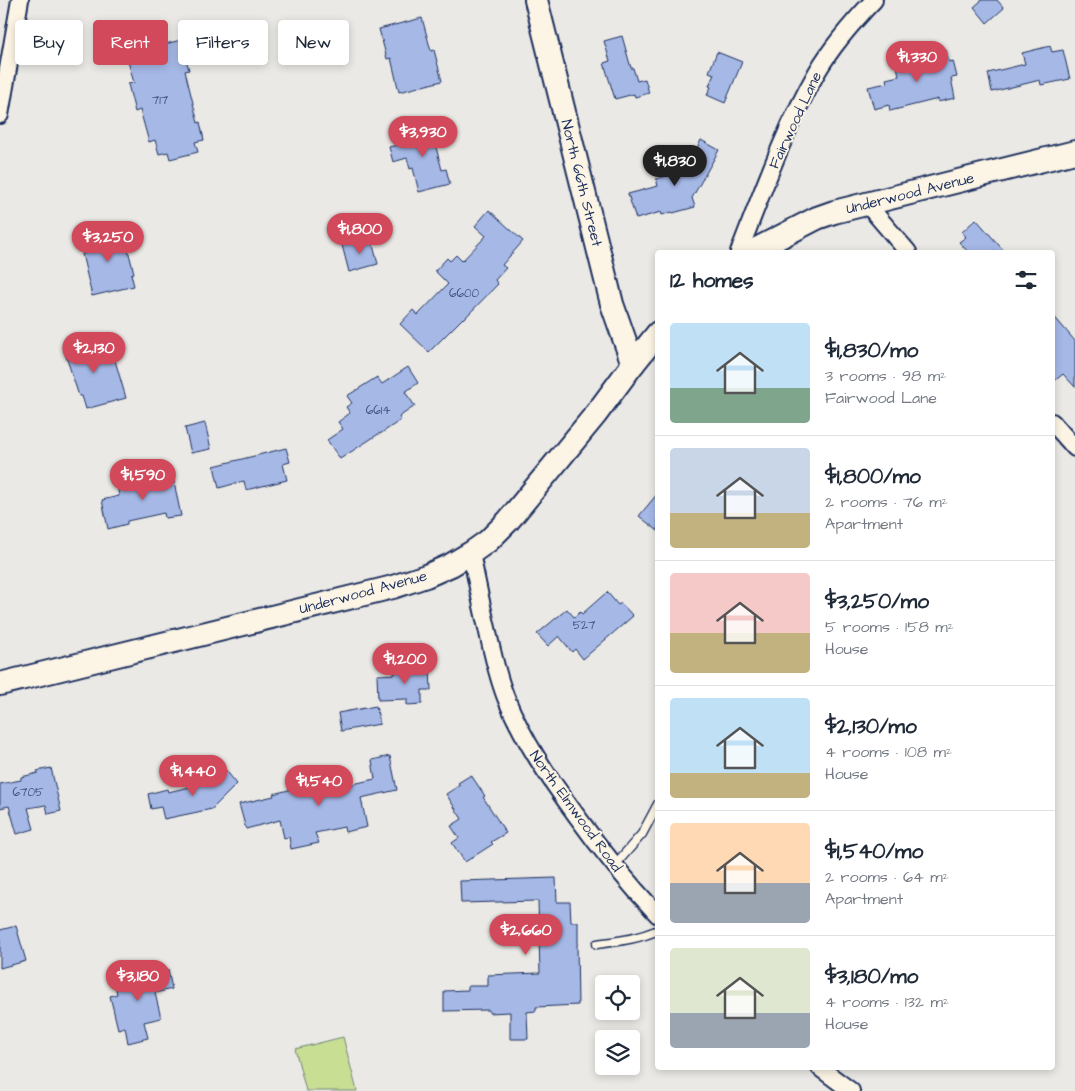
<!DOCTYPE html>
<html lang="en">
<head>
<meta charset="utf-8">
<style>
	:root { --surface:#fff; --page:#f2f2f3; --text:#1f2937; --muted:#747a83; --line:#e0e1e3; --accent:#d1495b }
	body { margin:0; font-family:"Architects Daughter",sans-serif; background:var(--page); color:var(--text); height:100vh; display:flex; flex-direction:column; font-size:19px; white-space:nowrap }
	* { box-sizing:border-box; margin:0 }
	p { font-size:16px; color:var(--muted) }
	.icon { flex:none; width:28px; height:28px; fill:none; stroke:currentColor; stroke-width:2; stroke-linecap:round; stroke-linejoin:round }
	.map { position:relative; flex:1; overflow:hidden }
	.details { position:absolute; left:655px; top:250px; width:400px; height:820px; display:flex; flex-direction:column; background:var(--surface); border-radius:5px; box-shadow:0 2px 8px #0003 }
	.details>* { flex:none }
	.top-card { position:absolute; left:15px; top:20px; width:475px; height:45px; display:flex; gap:10px }
	.fabs { position:absolute; left:595px; top:975px; display:grid; gap:10px }
	.fabs a { display:grid; place-items:center; width:45px; height:45px; border-radius:5px; background:var(--surface); box-shadow:0 2px 8px #0003; font-size:25px }
	.price { position:absolute; translate:-50% -42px; padding:0 11px; border-radius:18px; background:var(--accent); color:#fff; font-size:16px; line-height:32px; filter:drop-shadow(0 1px 2px #0008) }
	.price::after { content:''; position:absolute; left:50%; top:30px; width:15px; height:11px; margin-left:-8px; background:inherit; clip-path:polygon(0 0,100% 0,50% 100%) }
	.price.current { background:#222; color:#fff }
	ul { padding:0; list-style:none }
	li { display:flex; align-items:center; gap:15px; height:125px; padding:0 15px }
	li+li { border-top:1px solid var(--line) }
	li span { display:grid; place-items:center; flex:none; width:140px; height:100px; border-radius:5px; color:#555 }
	li>.icon { margin-inline-start:auto }
	span .icon { width:60px; height:60px; fill:#fffc; stroke-width:1 }
	li b { font-size:21px }
	h2 { display:flex; justify-content:space-between; align-items:center; height:60px; padding:0 15px; font-size:21px }
	.tag { padding:0 18px; border-radius:5px; background:var(--surface); box-shadow:0 2px 8px #0003; font-size:18px; line-height:45px }
	.tag.current { background:var(--accent); color:#fff }
	.map>svg:first-child { display:block }
	.green { fill:#c7de93; stroke:#718678 }
	.building { fill:#a5b8e6; stroke:#1b2f5e }
	.lines { fill:none; stroke-linecap:round; stroke-linejoin:round }
	.lane-casing { stroke:#1b2f5e; stroke-width:11 }
	.street-casing { stroke:#1b2f5e; stroke-width:20 }
	.secondary-casing { stroke:#1b2f5e; stroke-width:26 }
	.lane { stroke:#fcf5e5; stroke-width:8 }
	.street { stroke:#fcf5e5; stroke-width:16 }
	.secondary { stroke:#fcf5e5; stroke-width:22 }
	.labels { text-anchor:middle; stroke-width:4; stroke-linejoin:round; paint-order:stroke }
	.number-label { font-size:12px; fill:#3e5180 }
	.street-label { font-size:15px; fill:#1b2f5e; stroke:#fcf5e5 }
</style>
</head>
<body>
<div class="map">
<svg width="1075" height="1091" viewBox="0 0 1075 1091">
	<rect width="100%" height="100%" fill="#ebe9e5"/>
	<filter id="ink" filterUnits="userSpaceOnUse"><feTurbulence type="fractalNoise" baseFrequency=".02" numOctaves="2"/><feDisplacementMap in="SourceGraphic" scale="10" xChannelSelector="R" yChannelSelector="G"/><feConvolveMatrix kernelMatrix="1 2 1 2 8 2 1 2 1" color-interpolation-filters="sRGB"/></filter>
	<g filter="url(#ink)">
		<path class="green" d="M343,1037L357,1091H306L295,1049Z"/>
		<g class="building">
			<path d="M982,0H997L1004,8L987,23L974,7Z"/>
			<path d="M422,18L431,51L434,50L442,81L399,92L391,58L387,59L379,29Z"/>
			<path d="M622,36L631,68H633L637,81L645,79L649,93L635,97L634,94L615,99L604,63L610,61L604,41Z"/>
			<path d="M181,40L189,70L185,71L198,123L200,122L204,140L195,142L198,152L170,159L168,152L159,154L155,140L149,142L140,110L135,112L128,84L134,83L126,54Z"/>
			<path d="M1050,46L1052,52L1063,50L1070,79L1041,85L1040,80L992,92L988,73L1025,64L1022,53Z"/>
			<path d="M946,50L949,62L953,61L957,77L951,78L955,98L938,102V99L890,111L889,105L874,109L868,87L887,83L886,79L899,76L897,65L929,58L928,54Z"/>
			<path d="M717,52L742,62L725,103L707,95L711,87L709,86L714,74L709,72Z"/>
			<path d="M434,121L438,135L433,136L442,170L446,169L450,184L419,192L413,168L410,169L407,158L393,162L389,147L406,143L405,141L418,138L415,126Z"/>
			<path d="M701,140L719,150L692,198L695,207L673,213L672,212L662,215L661,212L636,219L628,194L658,186L656,179L686,170Z"/>
			<path d="M489,210L523,241L502,265L506,268L495,280L498,284L464,319L463,318L429,352L400,324L413,310L418,315L448,284L435,271L447,258L450,261L456,255L462,261L486,236L475,226Z"/>
			<path d="M976,219L1005,252H968L959,242L966,237L962,232Z"/>
			<path d="M110,227L112,234L118,232L121,243L126,242L134,273L131,274L134,286L92,296L82,254L91,252L87,233Z"/>
			<path d="M371,238L378,264L349,272L342,245Z"/>
			<path d="M1052,314L1075,341V387L1063,374L1052,383Z"/>
			<path d="M98,339L104,360L114,357L126,398L86,409L82,396H79L63,347L84,341L85,343Z"/>
			<path d="M408,367L418,383L405,392L415,406L399,417L401,420L380,434V433L340,459L327,440L343,429L338,422L350,413L346,407L352,403L347,396L377,377L382,384Z"/>
			<path d="M205,423L211,449L191,453L185,428Z"/>
			<path d="M286,448L290,462L283,464L287,480L246,490L244,481L219,488L214,466Z"/>
			<path d="M157,470L159,480L173,477L181,516L165,518L164,513L127,521V524L108,529L102,500L119,496L118,490L142,485L139,474Z"/>
			<path d="M658,493V531L639,516Z"/>
			<path d="M607,592L618,605L621,603L633,616L583,659L575,649L572,652L559,636L548,646L537,634L567,609L574,617L580,612L582,614Z"/>
			<path d="M430,668L431,690H422V704L407,705V699L378,700L377,675L395,674V669Z"/>
			<path d="M376,706L380,724L341,731L338,713Z"/>
			<path d="M390,756L397,790L361,798L367,827L345,832L344,827L315,833L319,843L291,849L289,837L284,838L280,820L246,829L239,804L274,796L273,794L324,781L326,790L375,779L372,760Z"/>
			<path d="M51,768L61,811L48,814L46,805L28,808L34,829L17,834L9,806L0,808V784L21,780V777L38,773L37,771Z"/>
			<path d="M224,768L237,784L212,809L164,819L161,807L151,809L148,794L167,789L168,792L207,783Z"/>
			<path d="M471,775L485,796L483,797L506,833L491,842L493,844L465,862L452,843L459,838L451,826L462,819L446,794L460,785L458,783Z"/>
			<path d="M556,878L557,902H570L571,922H578V944H577L578,1005L536,1007V1011L527,1012L528,1039H510V1012L489,1013V1010L444,1011V991L468,990V986H488V975L540,973L538,901L461,903L460,881Z"/>
			<path d="M16,926L26,961L0,968V930Z"/>
			<path d="M168,969L172,989L155,993L161,1018L144,1022L148,1038L128,1043L125,1027L118,1029L110,996L117,994L114,979L131,974L132,977Z"/>
		</g>
		<g class="lines">
			<defs>
				<g id="lane">
					<path d="M614,866L642,834L658,804"/>
					<path d="M597,944C618,941 638,939 658,930"/>
				</g>
				<g id="street">
					<path d="M0,115L20,0"/>
					<path d="M866,203L908,252"/>
					<path d="M739,252C762,193 785,128 817,72C832,46 853,22 874,0"/>
					<path d="M1052,422L1075,448"/>
					<path d="M471,553C476,578 481,603 487,628C492,652 497,675 506,698C523,740 549,778 576,815C601,850 628,883 658,915"/>
					<path d="M820,1068L851,1091"/>
				</g>
				<g id="secondary">
					<path d="M536,0L612,304L633,364"/>
					<path d="M751,252L817,218L834,212L1075,152"/>
					<path d="M0,684L393,587L426,576L451,565L471,553L488,541L508,521L596,414L633,364L658,333"/>
				</g>
			</defs>
			<use href="#lane" class="lane-casing"/>
			<use href="#street" class="street-casing"/>
			<use href="#secondary" class="secondary-casing"/>
			<use href="#lane" class="lane"/>
			<use href="#street" class="street"/>
			<use href="#secondary" class="secondary"/>
		</g>
	</g>
	<g class="labels">
		<g class="number-label">
			<text x="160" y="104">717</text>
			<text x="464" y="297">6600</text>
			<text x="378" y="414">6614</text>
			<text x="584" y="629">527</text>
			<text x="28" y="796">6705</text>
		</g>
		<g class="street-label">
			<text transform="translate(795 120) rotate(-65)" y="5">Fairwood Lane</text>
			<text transform="translate(582 183) rotate(76)" y="5">North 66th Street</text>
			<text transform="translate(910 193) rotate(-14)" y="5">Underwood Avenue</text>
			<text transform="translate(363 592) rotate(-15)" y="5">Underwood Avenue</text>
			<text transform="translate(576 811) rotate(54)" y="5">North Elmwood Road</text>
		</g>
	</g>
</svg>
<div class="fabs">
<a><svg class="icon" aria-label="locate" viewBox="0 0 24 24"><circle cx="12" cy="12" r="6"/><path d="M12 2v4M12 18v4M2 12h4M18 12h4"/></svg></a>
<a><svg class="icon" aria-label="layers" viewBox="0 0 24 24"><path d="M12 4l9 5-9 5-9-5zM3 14l9 5 9-5"/></svg></a>
</div>
<b class="price" style="left:917px;top:83px">$1,330</b>
<b class="price" style="left:423px;top:158px">$3,930</b>
<b class="price current" style="left:675px;top:187px">$1,830</b>
<b class="price" style="left:360px;top:255px">$1,800</b>
<b class="price" style="left:108px;top:263px">$3,250</b>
<b class="price" style="left:94px;top:374px">$2,130</b>
<b class="price" style="left:143px;top:501px">$1,590</b>
<b class="price" style="left:405px;top:685px">$1,200</b>
<b class="price" style="left:193px;top:797px">$1,440</b>
<b class="price" style="left:319px;top:807px">$1,540</b>
<b class="price" style="left:526px;top:956px">$2,660</b>
<b class="price" style="left:138px;top:1002px">$3,180</b>
<div class="top-card">
<a class="tag">Buy</a>
<a class="tag current">Rent</a>
<a class="tag">Filters</a>
<a class="tag">New</a>
</div>
<section class="details">
<h2>12 homes<svg class="icon" aria-label="filters" viewBox="0 0 24 24"><path d="M4 7h16M4 17h16"/><circle cx="9" cy="7" r="2"/><circle cx="15" cy="17" r="2"/></svg></h2>
<ul>
<li><span style="background:linear-gradient(#bfe0f5 65%,#7fa58c 0)"><svg class="icon" aria-label="home" viewBox="0 0 24 24"><path d="M3 11l9-7 9 7M6 9v11h12V9"/></svg></span><div><b>$1,830/mo</b><p>3 rooms · 98 m²</p><p>Fairwood Lane</p></div></li>
<li><span style="background:linear-gradient(#c9d6e8 65%,#c2b280 0)"><svg class="icon" aria-label="home" viewBox="0 0 24 24"><path d="M3 11l9-7 9 7M6 9v11h12V9"/></svg></span><div><b>$1,800/mo</b><p>2 rooms · 76 m²</p><p>Apartment</p></div></li>
<li><span style="background:linear-gradient(#f6c9c9 60%,#c2b280 0)"><svg class="icon" aria-label="home" viewBox="0 0 24 24"><path d="M3 11l9-7 9 7M6 9v11h12V9"/></svg></span><div><b>$3,250/mo</b><p>5 rooms · 158 m²</p><p>House</p></div></li>
<li><span style="background:linear-gradient(#bfe0f5 75%,#c2b280 0)"><svg class="icon" aria-label="home" viewBox="0 0 24 24"><path d="M3 11l9-7 9 7M6 9v11h12V9"/></svg></span><div><b>$2,130/mo</b><p>4 rooms · 108 m²</p><p>House</p></div></li>
<li><span style="background:linear-gradient(#ffd9b3 60%,#9aa5b1 0)"><svg class="icon" aria-label="home" viewBox="0 0 24 24"><path d="M3 11l9-7 9 7M6 9v11h12V9"/></svg></span><div><b>$1,540/mo</b><p>2 rooms · 64 m²</p><p>Apartment</p></div></li>
<li><span style="background:linear-gradient(#dfe7d0 65%,#9aa5b1 0)"><svg class="icon" aria-label="home" viewBox="0 0 24 24"><path d="M3 11l9-7 9 7M6 9v11h12V9"/></svg></span><div><b>$3,180/mo</b><p>4 rooms · 132 m²</p><p>House</p></div></li>
</ul>
</section>
</div>
</body>
</html>
